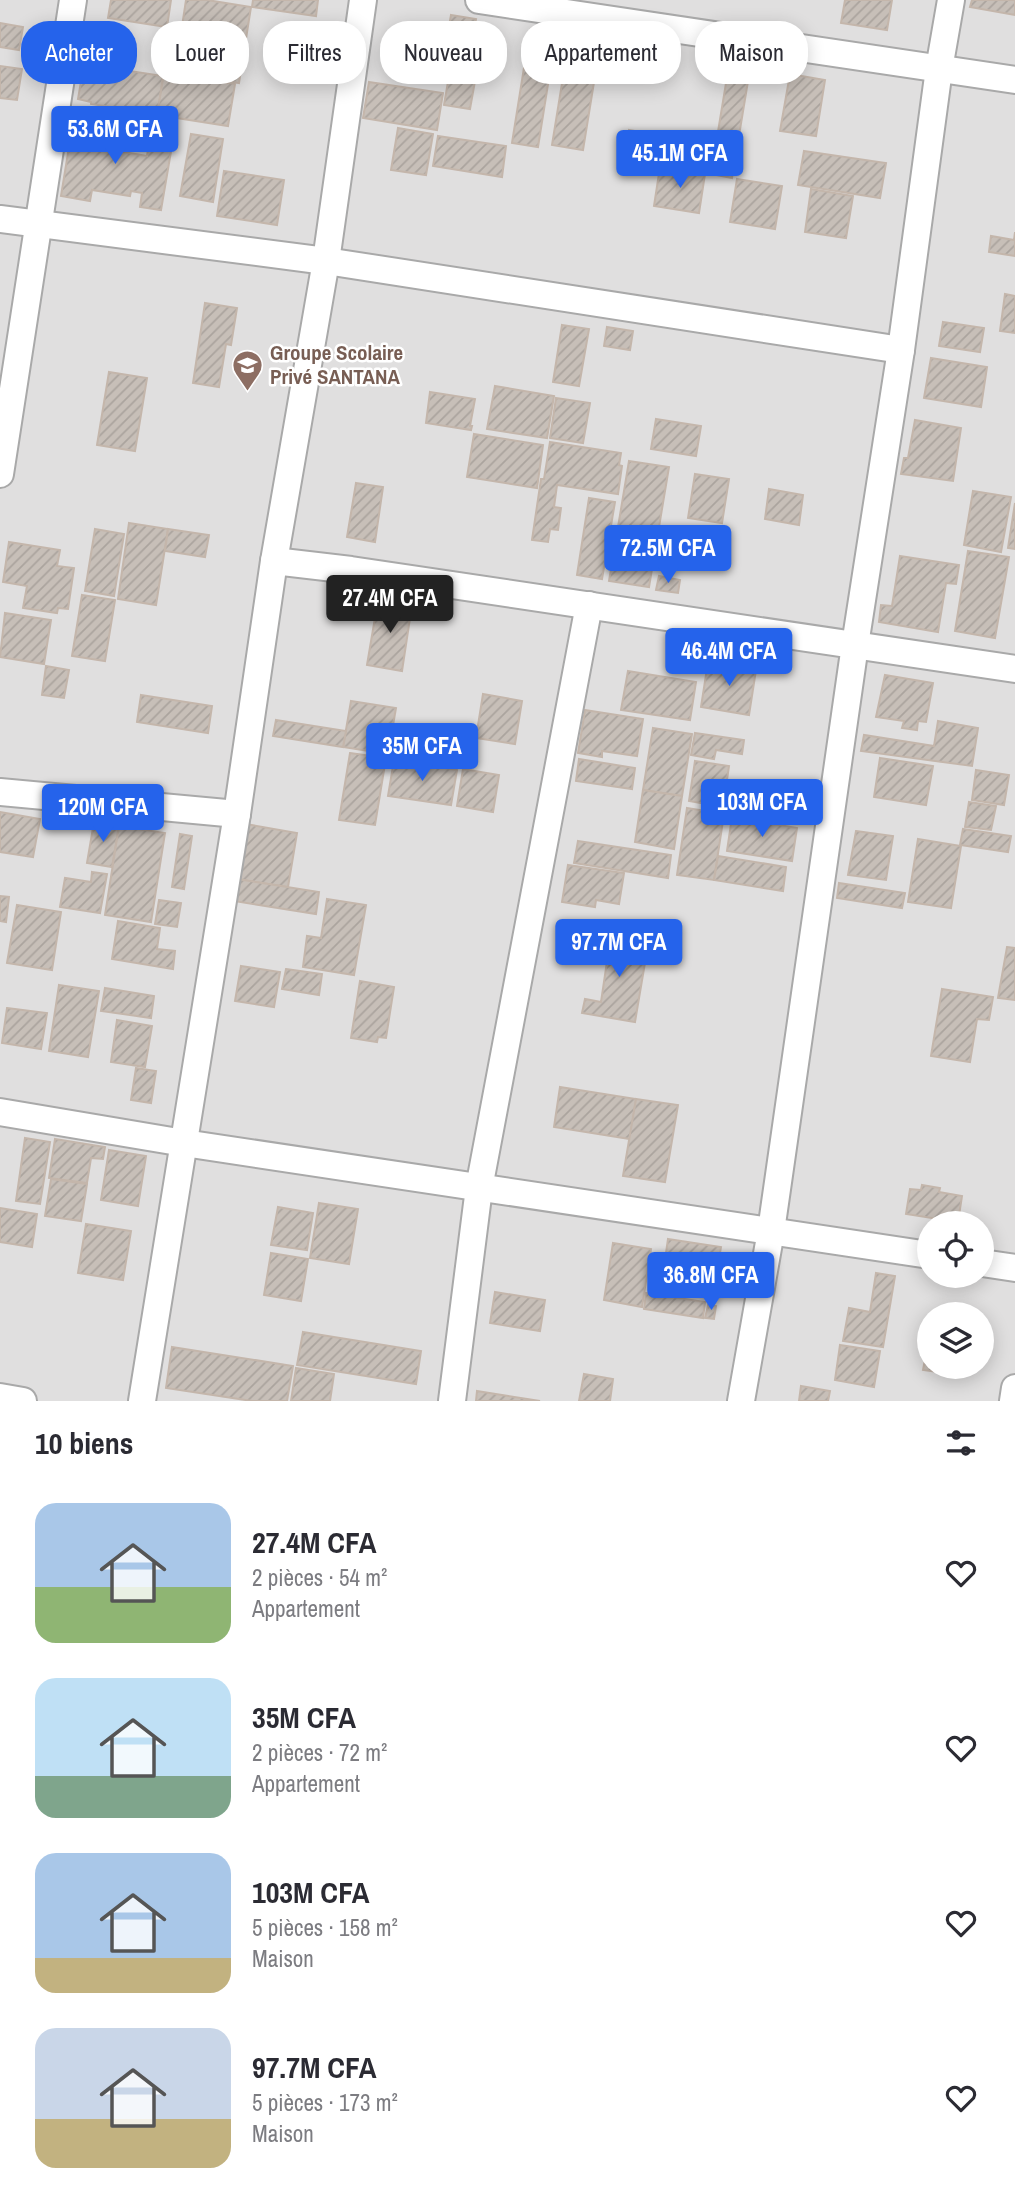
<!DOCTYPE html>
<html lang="fr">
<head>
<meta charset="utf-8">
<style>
	:root { --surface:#fff; --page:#f7f7f7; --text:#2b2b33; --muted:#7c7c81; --accent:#2563eb }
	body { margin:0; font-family:"Archivo Narrow",sans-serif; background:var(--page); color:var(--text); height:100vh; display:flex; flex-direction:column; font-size:26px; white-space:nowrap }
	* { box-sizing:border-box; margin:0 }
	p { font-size:23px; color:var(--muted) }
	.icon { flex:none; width:38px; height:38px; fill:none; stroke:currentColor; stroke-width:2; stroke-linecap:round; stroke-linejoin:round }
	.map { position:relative; height:1401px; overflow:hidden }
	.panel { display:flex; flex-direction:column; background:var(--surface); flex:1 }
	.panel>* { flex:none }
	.banner { position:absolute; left:21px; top:21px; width:973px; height:63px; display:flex; gap:14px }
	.buttons { position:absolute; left:917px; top:1211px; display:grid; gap:14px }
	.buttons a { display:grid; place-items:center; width:77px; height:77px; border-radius:50%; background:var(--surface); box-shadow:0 4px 18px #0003; font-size:35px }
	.price { position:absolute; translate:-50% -60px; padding:0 16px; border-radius:7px; background:var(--accent); color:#fff; font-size:23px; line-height:46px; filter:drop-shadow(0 2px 4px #0008) }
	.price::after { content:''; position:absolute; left:50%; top:42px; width:21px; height:16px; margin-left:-10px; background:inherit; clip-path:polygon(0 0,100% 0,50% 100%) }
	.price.selected { background:#222; color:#fff }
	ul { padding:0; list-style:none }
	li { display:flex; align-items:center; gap:21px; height:175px; padding:0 35px }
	li span { display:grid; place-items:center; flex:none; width:196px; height:140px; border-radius:21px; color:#555 }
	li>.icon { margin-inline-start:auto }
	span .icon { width:84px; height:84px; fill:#fffc; stroke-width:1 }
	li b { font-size:30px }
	h2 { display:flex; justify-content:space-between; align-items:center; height:84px; padding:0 35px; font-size:30px }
	.chip { padding:0 24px; border-radius:28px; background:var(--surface); box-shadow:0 4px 18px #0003; font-size:24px; line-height:63px }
	.chip.selected { background:var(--accent); color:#fff }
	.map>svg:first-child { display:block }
	.residential { fill:#e0dfdf; fill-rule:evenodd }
	.building { fill:url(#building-hatch); stroke:#c4b6ab; stroke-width:2 }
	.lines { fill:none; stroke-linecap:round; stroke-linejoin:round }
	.minor-casing { stroke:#a9a9a9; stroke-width:30 }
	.minor { stroke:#fff; stroke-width:26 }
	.labels { text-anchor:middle; stroke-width:5; stroke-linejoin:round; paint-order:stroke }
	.education-label { font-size:21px; font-weight:bold; fill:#785e54; stroke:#fff; text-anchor:start }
</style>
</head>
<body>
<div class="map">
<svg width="1015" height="1401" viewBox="0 0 1015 1401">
	<defs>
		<pattern id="building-hatch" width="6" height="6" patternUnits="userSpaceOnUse" patternTransform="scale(1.75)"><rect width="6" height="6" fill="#c7bfb8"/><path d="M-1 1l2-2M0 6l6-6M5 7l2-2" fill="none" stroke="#aba49e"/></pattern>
	</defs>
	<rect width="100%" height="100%" fill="#f2efe9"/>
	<path class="residential" d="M0,0H1015V1401H0ZM929,1223H982V1276H929ZM929,1314H982V1367H929Z"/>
	<g class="building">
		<path d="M111,0H171L167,27L108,18Z"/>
		<path d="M186,0H207L251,7L239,83L175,73Z"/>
		<path d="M253,0H318L316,16L252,7Z"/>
		<path d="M845,0H892L887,30L841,23Z"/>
		<path d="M972,0H1015V15L970,7Z"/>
		<path d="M451,15L476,19L467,77L441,73Z"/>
		<path d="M0,23L23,27L19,50L0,47Z"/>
		<path d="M530,30L556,34L538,147L512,143Z"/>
		<path d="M570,34L601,39L583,150L552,145Z"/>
		<path d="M84,64L163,76L158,111L144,109L143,112L91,104V102L78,99Z"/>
		<path d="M0,66L22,69L17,100L0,98Z"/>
		<path d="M728,71L749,75L732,178L711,174Z"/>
		<path d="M164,73L235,84L228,126L157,115Z"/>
		<path d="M790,74L825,80L816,136L780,131Z"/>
		<path d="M449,76L475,81L470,109L444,105Z"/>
		<path d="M369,82L443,93L437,130L363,118Z"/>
		<path d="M74,116L104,120L100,148L147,156L151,130L174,134L161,210L140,207L142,193L131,191L130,196L92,190L90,201L61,196Z"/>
		<path d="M398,128L433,134L426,175L391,170Z"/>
		<path d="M629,130L665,136L662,160L625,154Z"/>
		<path d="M191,134L223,139L213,202L180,196Z"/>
		<path d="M675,134L712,140L707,168L670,163Z"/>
		<path d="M438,136L506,146L502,177L433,166Z"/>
		<path d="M804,151L886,163L880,198L798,185Z"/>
		<path d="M660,167L705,174L699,213L654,206Z"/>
		<path d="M224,171L284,180L277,225L217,216Z"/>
		<path d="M737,179L782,186L775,229L730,222Z"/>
		<path d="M811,189L853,196L846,238L805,232Z"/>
		<path d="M1015,232V256L989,252L991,236L1014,240Z"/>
		<path d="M1005,294L1015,296V333L1000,331Z"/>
		<path d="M205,303L237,308L231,345L226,344L219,387L193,383Z"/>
		<path d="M943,322L984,328L980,352L939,346Z"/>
		<path d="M562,325L589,329L579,386L553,382Z"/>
		<path d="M607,327L633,331L630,350L604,346Z"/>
		<path d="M931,358L987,367L981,407L924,398Z"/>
		<path d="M109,372L147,378L135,451L97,445Z"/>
		<path d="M495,386L554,396L547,438L487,429Z"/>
		<path d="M430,392L475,399L470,426H472L471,430L426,423Z"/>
		<path d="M556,398L590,403L583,443L550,438Z"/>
		<path d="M656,419L701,426L696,456L651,449Z"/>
		<path d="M915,420L961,428L953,481L901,474L904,458H908Z"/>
		<path d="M474,434L543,445L537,488L467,477Z"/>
		<path d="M550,442L621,453L619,465L622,466L618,494L557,485L554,507L561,508L558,530L550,529L548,542L532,540L541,479H544Z"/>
		<path d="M629,461L669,467L649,587L609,581Z"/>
		<path d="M695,474L729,479L722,523L688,518Z"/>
		<path d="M356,483L383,487L375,542L347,537Z"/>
		<path d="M769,489L803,495L799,525L765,519Z"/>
		<path d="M973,491L1011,497L1001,552L964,545Z"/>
		<path d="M589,498L615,502L602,579L577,575Z"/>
		<path d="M1015,503V549L1008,548Z"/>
		<path d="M129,523L168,529L156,605L118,599Z"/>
		<path d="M95,529L124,534L114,596L85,591Z"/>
		<path d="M168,529L209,535L205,557L165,551Z"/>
		<path d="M9,542L60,550L57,566L74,568L68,609L58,608L57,613L23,608L27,586L3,582Z"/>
		<path d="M968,551L1009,557L995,638L955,631Z"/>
		<path d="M900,556L959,565L956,584L946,583L938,632L879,622L881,605L892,606Z"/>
		<path d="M659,576L680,580L678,593L656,590Z"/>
		<path d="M82,595L115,600L105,661L72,656Z"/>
		<path d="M378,600L412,605L402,671L367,665Z"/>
		<path d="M5,613L51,620L44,664L0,657Z"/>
		<path d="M708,662L756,670L749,715L701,707Z"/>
		<path d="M46,666L69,670L64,698L42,695Z"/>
		<path d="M628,671L696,682L690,720L621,710Z"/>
		<path d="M885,675L933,683L926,722L918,721L917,730L902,728L904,721L876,717Z"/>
		<path d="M483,694L522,701L515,744L476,738Z"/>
		<path d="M141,695L212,706L208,733L137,722Z"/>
		<path d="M351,701L396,708L388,754L343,747Z"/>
		<path d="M585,710L643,719L637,756L602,751V757L578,753Z"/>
		<path d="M276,720L346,731L343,747L273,736Z"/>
		<path d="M938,721L978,728L972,766L861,751L864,735L934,746Z"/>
		<path d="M653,728L692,734L682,796L643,790Z"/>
		<path d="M695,733L744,740L742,754L716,750L714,759L691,755Z"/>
		<path d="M350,753L386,758L375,825L339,820Z"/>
		<path d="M880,758L933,766L926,805L874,797Z"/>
		<path d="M579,759L635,768L632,789L576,781Z"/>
		<path d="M394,760L457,770L451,805L388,796Z"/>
		<path d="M695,761L729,766L723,807L689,801Z"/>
		<path d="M463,769L499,775L493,812L457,806Z"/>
		<path d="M976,770L1009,775L1004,805L972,800Z"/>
		<path d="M727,780L786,789L782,816L723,807Z"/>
		<path d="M643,790L682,796L674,849L635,842Z"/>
		<path d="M969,802L996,806L991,830L965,827Z"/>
		<path d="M687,808L724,814L714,880L677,875Z"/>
		<path d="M0,812L40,819L33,857L0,852Z"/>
		<path d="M732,817L797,828L792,861L727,851Z"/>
		<path d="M94,822L119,826L112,867L87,863Z"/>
		<path d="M246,824L297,833L288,887L237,879Z"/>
		<path d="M119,826L165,833L151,922L105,915Z"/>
		<path d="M963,829L1011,836L1008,852L960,845Z"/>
		<path d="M856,831L893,836L886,880L848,875Z"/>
		<path d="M180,834L192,836L184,889L172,887Z"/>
		<path d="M918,839L961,846L951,908L908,902Z"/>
		<path d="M578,841L671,855L668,878L574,863Z"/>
		<path d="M718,856L786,867L783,891L714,880Z"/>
		<path d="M568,865L624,873L619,904L596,900L595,907L562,902Z"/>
		<path d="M92,872L107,874L100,913L60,907L65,878L91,882Z"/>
		<path d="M237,879L319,892L316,914L234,901Z"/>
		<path d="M839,883L905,893L902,908L837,898Z"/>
		<path d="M0,896L9,897L6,922L0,921Z"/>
		<path d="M327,899L366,905L354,975L303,967L307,936L321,938Z"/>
		<path d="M159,900L181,903L177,927L155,924Z"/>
		<path d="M17,905L61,912L52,970L7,963Z"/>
		<path d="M118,921L160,928L157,949L175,951L173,969L112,959Z"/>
		<path d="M590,933L648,945L635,1022L582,1013L585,999L601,1002L609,948L588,945Z"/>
		<path d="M1007,947L1015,948V1000L998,998Z"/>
		<path d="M241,966L280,972L274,1007L235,1001Z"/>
		<path d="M286,969L322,974L319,995L282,989Z"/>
		<path d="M360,981L394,987L386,1038L378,1037L377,1042L351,1038Z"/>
		<path d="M59,985L99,991L88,1057L49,1051Z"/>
		<path d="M105,988L154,996L151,1018L101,1011Z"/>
		<path d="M942,989L993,997L989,1020L977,1019L970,1062L931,1056Z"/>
		<path d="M7,1008L47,1013L41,1049L2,1043Z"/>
		<path d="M117,1020L152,1026L145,1067L111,1062Z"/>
		<path d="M136,1068L156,1071L151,1103L131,1100Z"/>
		<path d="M560,1087L636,1099L630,1139L554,1127Z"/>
		<path d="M636,1099L678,1105L665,1182L623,1176Z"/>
		<path d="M25,1138L50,1142L40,1204L16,1201Z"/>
		<path d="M55,1139L105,1147L103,1159L91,1158L87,1183L49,1178Z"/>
		<path d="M109,1150L146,1156L138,1206L101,1200Z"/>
		<path d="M51,1179L87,1184L81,1221L45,1216Z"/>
		<path d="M922,1185L940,1188L939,1192L962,1196L958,1222L906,1214L910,1189L921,1190Z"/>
		<path d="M319,1203L358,1209L349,1264L310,1258Z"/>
		<path d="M278,1207L313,1213L307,1250L271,1245Z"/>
		<path d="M0,1208L37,1214L32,1247L0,1242Z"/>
		<path d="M86,1224L131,1231L123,1280L78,1273Z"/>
		<path d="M668,1239L721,1247L715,1282L663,1274Z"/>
		<path d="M613,1243L651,1249L642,1307L604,1300Z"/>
		<path d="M271,1253L308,1259L301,1301L264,1295Z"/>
		<path d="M876,1273L895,1276L883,1347L843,1341L849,1308L870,1312Z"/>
		<path d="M495,1292L545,1300L540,1331L490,1323Z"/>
		<path d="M646,1293L705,1302L703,1318L644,1309Z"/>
		<path d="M708,1305L716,1306L714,1319L705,1318Z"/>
		<path d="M303,1332L421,1351L416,1384L297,1365Z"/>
		<path d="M840,1345L880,1351L874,1387L835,1380Z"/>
		<path d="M172,1347L293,1366L287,1401H252L166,1388Z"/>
		<path d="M926,1354H929V1367H953L951,1374L923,1370Z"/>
		<path d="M296,1368L334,1374L330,1401H291Z"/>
		<path d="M584,1374L613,1379L610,1401H579Z"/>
		<path d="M801,1386L830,1391L828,1401H799Z"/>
		<path d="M477,1391L540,1401H476Z"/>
	</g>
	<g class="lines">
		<defs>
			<g id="minor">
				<path d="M479,0L1015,80"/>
				<path d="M0,219L326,261L901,350"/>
				<path d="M0,474L73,0"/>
				<path d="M274,561L351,570L1015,669"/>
				<path d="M0,792L237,814"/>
				<path d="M0,1112L184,1143L929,1255"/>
				<path d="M982,1263L1015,1268"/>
				<path d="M0,1397L23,1401"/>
				<path d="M142,1401L237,814L274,561L326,261L363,0"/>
				<path d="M452,1401L479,1188L589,605"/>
				<path d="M741,1401L771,1231L855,645L901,350L939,69L951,0"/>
				<path d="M1013,1401L1015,1388"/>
			</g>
		</defs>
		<use href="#minor" class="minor-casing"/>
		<use href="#minor" class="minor"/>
	</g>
	<defs>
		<symbol id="school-pin" viewBox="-11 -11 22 30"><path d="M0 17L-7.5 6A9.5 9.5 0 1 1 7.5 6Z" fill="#8d6e63" stroke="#fff"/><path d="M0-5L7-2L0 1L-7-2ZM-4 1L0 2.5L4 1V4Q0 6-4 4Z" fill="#fff"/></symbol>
	</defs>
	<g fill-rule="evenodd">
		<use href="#school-pin" x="230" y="348" width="35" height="47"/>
	</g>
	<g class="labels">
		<g class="education-label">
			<text x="270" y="360">Groupe Scolaire<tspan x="270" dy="24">Privé SANTANA</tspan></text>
		</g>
	</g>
</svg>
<div class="buttons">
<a><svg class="icon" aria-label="locate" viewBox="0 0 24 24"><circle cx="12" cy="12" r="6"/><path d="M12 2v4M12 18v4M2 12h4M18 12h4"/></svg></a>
<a><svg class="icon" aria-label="layers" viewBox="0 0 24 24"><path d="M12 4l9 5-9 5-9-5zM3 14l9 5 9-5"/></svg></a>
</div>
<b class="price" style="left:115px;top:166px">53.6M CFA</b>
<b class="price" style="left:680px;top:190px">45.1M CFA</b>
<b class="price" style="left:668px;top:585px">72.5M CFA</b>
<b class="price selected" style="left:390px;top:635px">27.4M CFA</b>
<b class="price" style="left:729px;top:688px">46.4M CFA</b>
<b class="price" style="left:422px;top:783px">35M CFA</b>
<b class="price" style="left:762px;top:839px">103M CFA</b>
<b class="price" style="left:103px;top:844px">120M CFA</b>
<b class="price" style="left:619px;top:979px">97.7M CFA</b>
<b class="price" style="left:711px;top:1312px">36.8M CFA</b>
<div class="banner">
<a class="chip selected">Acheter</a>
<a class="chip">Louer</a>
<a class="chip">Filtres</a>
<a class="chip">Nouveau</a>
<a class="chip">Appartement</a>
<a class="chip">Maison</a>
</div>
</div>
<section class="panel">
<h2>10 biens<svg class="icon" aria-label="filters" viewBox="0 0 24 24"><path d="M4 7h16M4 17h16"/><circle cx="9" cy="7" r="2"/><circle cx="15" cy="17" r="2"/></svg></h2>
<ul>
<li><span style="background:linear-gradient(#a9c7e8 60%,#8fb573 0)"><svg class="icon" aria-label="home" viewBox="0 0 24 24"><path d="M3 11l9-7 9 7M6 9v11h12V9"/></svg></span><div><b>27.4M CFA</b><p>2 pièces · 54 m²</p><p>Appartement</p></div><svg class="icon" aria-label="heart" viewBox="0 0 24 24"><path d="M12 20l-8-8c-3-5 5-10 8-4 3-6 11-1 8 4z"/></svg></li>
<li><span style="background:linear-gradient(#bfe0f5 70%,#7fa58c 0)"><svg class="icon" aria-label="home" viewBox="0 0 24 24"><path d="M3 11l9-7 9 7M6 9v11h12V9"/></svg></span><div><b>35M CFA</b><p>2 pièces · 72 m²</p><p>Appartement</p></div><svg class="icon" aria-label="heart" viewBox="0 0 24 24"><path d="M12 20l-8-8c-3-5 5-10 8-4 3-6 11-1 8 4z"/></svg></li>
<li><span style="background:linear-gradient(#a9c7e8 75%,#c2b280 0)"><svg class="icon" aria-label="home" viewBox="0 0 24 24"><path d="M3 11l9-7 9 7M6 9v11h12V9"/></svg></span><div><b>103M CFA</b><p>5 pièces · 158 m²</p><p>Maison</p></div><svg class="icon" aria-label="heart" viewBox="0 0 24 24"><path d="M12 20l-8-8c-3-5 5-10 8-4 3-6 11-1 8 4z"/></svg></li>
<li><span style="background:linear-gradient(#c9d6e8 65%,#c2b280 0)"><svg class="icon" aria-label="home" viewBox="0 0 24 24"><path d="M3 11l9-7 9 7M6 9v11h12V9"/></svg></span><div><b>97.7M CFA</b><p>5 pièces · 173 m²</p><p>Maison</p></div><svg class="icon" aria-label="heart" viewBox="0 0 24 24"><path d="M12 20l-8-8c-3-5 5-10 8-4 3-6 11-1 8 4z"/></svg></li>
</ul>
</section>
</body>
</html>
